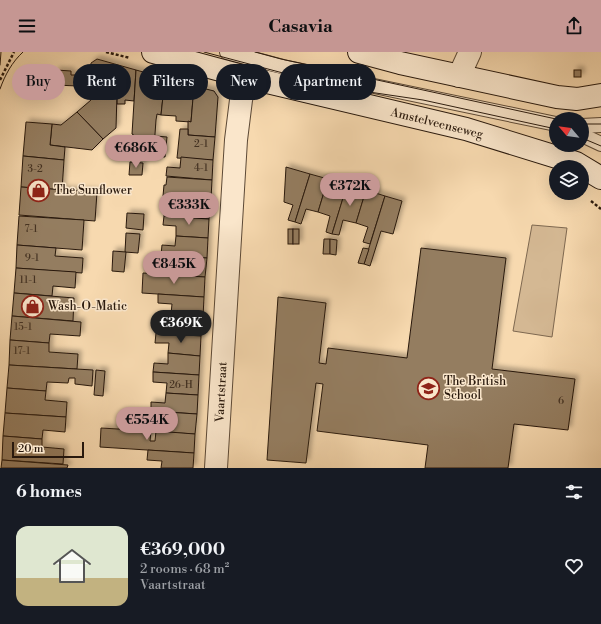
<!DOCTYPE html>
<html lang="en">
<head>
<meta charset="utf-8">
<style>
	:root { --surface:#171b24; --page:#242831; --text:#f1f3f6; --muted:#9ea1a6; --accent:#c59692 }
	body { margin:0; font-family:"Libre Bodoni",serif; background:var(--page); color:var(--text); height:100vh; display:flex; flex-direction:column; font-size:15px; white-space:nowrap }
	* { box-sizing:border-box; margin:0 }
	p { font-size:13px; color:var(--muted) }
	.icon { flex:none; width:22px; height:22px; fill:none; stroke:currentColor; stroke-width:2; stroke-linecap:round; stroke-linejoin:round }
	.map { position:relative; height:416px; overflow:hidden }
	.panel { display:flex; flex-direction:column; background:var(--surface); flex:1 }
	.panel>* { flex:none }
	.hud { position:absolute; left:12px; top:12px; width:400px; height:36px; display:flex; gap:8px }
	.needle { width:26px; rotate:299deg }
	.fabs { position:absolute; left:549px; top:60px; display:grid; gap:8px }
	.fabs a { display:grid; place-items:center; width:40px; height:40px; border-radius:50%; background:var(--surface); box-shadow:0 4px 16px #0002; font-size:20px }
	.scale { position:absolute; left:12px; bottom:10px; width:72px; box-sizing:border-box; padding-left:4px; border:2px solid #29190d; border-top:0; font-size:11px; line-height:14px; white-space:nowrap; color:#29190d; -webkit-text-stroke:3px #fae6cb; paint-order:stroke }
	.price { position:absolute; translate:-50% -34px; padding:0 9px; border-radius:14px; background:var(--accent); color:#111; font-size:13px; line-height:26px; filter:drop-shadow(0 1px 2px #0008) }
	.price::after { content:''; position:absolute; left:50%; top:24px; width:12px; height:9px; margin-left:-6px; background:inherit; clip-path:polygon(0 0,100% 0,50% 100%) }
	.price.active { background:#222; color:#fff }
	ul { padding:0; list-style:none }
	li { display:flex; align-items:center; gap:12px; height:100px; padding:0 16px }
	li span { display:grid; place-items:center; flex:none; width:112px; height:80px; border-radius:12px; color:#555 }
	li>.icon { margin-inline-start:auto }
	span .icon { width:48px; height:48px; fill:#fffc; stroke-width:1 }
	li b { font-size:17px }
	h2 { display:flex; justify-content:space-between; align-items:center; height:48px; padding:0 16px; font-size:17px }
	.pill { padding:0 14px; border-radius:18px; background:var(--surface); box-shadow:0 4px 16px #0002; font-size:14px; line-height:36px }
	.pill.active { background:var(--accent); color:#111 }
	header { display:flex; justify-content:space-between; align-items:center; height:52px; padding:0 16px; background:var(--accent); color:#111; font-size:18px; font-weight:800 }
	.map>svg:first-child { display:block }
	.green { fill:#d4b893; stroke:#7e6850 }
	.building { fill:#947d61; stroke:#29190d; filter:url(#shadow) }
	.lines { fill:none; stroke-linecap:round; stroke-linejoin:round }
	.service-casing { stroke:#5c4936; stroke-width:16 }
	.minor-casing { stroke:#5c4936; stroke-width:24 }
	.secondary-casing { stroke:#29190d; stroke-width:24 }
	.path { stroke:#29190d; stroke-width:2.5; stroke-dasharray:3 2; stroke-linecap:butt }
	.service { stroke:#fae6cb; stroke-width:14 }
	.minor { stroke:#fae6cb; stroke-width:22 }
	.secondary { stroke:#fae6cb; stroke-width:22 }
	.tram { stroke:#29190d; stroke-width:1 }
	.labels { text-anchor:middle; stroke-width:3; stroke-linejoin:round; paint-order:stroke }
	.number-label { font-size:10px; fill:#443222 }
	.street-label { font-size:12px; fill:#29190d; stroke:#fae6cb }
	.poi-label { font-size:12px; fill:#29190d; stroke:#fae6cb; text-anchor:start }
</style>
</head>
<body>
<header><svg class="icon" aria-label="menu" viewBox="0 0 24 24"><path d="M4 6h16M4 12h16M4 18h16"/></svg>Casavia<svg class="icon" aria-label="share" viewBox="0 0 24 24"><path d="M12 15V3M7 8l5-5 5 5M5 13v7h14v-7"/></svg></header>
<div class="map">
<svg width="601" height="416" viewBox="0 0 601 416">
	<defs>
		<filter id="shadow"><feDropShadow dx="3.5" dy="-3.5" stdDeviation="2" flood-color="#0004"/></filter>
	</defs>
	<rect width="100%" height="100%" fill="#f7d9af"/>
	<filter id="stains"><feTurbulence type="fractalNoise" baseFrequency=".005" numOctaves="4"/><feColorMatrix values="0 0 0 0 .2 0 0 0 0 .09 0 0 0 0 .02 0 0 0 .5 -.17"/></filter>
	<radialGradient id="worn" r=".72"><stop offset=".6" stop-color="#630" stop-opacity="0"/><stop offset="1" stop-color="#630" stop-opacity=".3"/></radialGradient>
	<path class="green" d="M532,173L567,176L552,285L513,279Z"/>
	<g class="building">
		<path d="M97,7L136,18L134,49L125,48V52H117V41L89,40L91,11Z"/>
		<path d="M56,18L71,19V23H79L78,34L55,33Z"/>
		<path d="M136,18L165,26L161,63L157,62L156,68L154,96L132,82Z"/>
		<rect x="574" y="18" width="7" height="7"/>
		<path d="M165,26L194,34L191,70L176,69V64L161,63Z"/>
		<path d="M194,34L214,39L218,45L215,85L188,83V69L191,70Z"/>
		<path d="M91,40L117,41L116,76L103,87L77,60L91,48Z"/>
		<path d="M77,60L103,87L92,98L50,93L52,72L61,73Z"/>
		<path d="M26,70L52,72L50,93L65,95L64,108L23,104Z"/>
		<path d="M180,77H188V83L215,85L213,108L177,106Z"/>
		<path d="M155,84L167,85L165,105L154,104Z"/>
		<path d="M23,104L64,108L62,138L21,135Z"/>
		<path d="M181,105L213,108L212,128L166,124L167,115L180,116Z"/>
		<path d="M130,110L143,111L142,123H129Z"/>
		<path d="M286,115L310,122L295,170L288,168L293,153L284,150Z"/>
		<path d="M310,122L328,127L318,160L306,157L301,172L295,170Z"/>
		<path d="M167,125L212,128L211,147L163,144L164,133H166Z"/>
		<path d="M328,127L347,133L332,182L326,180L330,164L318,160Z"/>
		<path d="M347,133L366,138L356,171L343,168L339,183L332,182Z"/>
		<path d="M21,135L97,140L95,169L19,163Z"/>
		<path d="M366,138L385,144L370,192L363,190L368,175L356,171Z"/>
		<path d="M385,144L402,149L393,182L381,179L370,214L364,212Z"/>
		<path d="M178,145L211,147L209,167L164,164L165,154L178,155Z"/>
		<path d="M127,161L144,162L143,178L126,176Z"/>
		<path d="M19,164L84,168L82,198L17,193Z"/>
		<path d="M164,164L209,167L208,186L176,184V174L163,173Z"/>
		<rect x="288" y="177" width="5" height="15"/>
		<rect x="293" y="177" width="6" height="15"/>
		<path d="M126,181L140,182L138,201L125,200Z"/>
		<path d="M176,184L208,186L207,206L161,203L162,193L175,194Z"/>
		<path d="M324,187H330V202H323Z"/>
		<path d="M330,187L337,188L336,203L330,202Z"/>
		<path d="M17,193L56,196L55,204L83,206L82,221L16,216Z"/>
		<path d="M363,196L369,197L364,212L358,211Z"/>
		<path d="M421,196L506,206L492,317L575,327L568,378L514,372L508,416H425L428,393L317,379L323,332L316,331L306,411L267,408L278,245L326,251L319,311L326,312L328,296L407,306Z"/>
		<path d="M113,199L126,200L124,220L112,219Z"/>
		<path d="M161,203L207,206L205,225L160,222Z"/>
		<path d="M16,216L76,220L75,236L53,234L52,244L14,241Z"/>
		<path d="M143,221L205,225L204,245L142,241Z"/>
		<path d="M14,241L74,246L73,269L12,264Z"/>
		<path d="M158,242L204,245L203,265L171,262L172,252L158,251Z"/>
		<path d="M171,262L203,265L201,284L156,281V272L170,273Z"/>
		<path d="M12,264L81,270L80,284L50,282L49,291L10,288Z"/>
		<path d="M156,281L201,284L200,304L168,301L169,291H155Z"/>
		<path d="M10,288L49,291V300L78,302L77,317L9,313Z"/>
		<path d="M168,301L200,304L199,323L153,320L154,311L168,312Z"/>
		<path d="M9,313L93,318L92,334L75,332V326H69L68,331L47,330L46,339L7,336Z"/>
		<path d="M96,318L105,319L103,344L94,343Z"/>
		<path d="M153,320L199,323L198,343L166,341L167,331L153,330Z"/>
		<path d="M7,336L46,339L45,348L67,350L66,365L5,361Z"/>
		<path d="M166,341L198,343L197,362L151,359V350L165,351Z"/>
		<path d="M151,359L197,362L195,382L163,380L164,370L150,369Z"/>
		<path d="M5,361L66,365L65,380L43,378L42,387L3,384Z"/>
		<path d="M101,376L151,379L150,389H155L156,379L195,382L194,401L100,395Z"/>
		<path d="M3,384L42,387V395L64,397L63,412L2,408Z"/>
		<path d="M148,398L194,401L193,416H161L162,409L147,408Z"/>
		<path d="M2,408L68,413L67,416H1Z"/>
	</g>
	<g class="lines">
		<defs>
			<g id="service">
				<path d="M227,0L283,15L556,72"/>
				<path d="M582,74L601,73"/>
				<path d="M582,83L601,92"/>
			</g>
			<g id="minor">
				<path d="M459,24L470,0"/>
				<path d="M216,416L236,88L241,48L246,25"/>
			</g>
			<g id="secondary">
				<path d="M153,0L246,25L466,77L576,111L601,126"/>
				<path d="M359,0L400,11L557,45L577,47L601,43"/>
			</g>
		</defs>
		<use href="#service" class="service-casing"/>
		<use href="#minor" class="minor-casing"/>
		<use href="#secondary" class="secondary-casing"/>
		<g class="path">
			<path d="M106,0L130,6"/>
			<path d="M0,28L14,0"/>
			<path d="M591,149L601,157"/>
		</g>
		<use href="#service" class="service"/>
		<use href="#minor" class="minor"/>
		<use href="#secondary" class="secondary"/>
		<g class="tram">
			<path d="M204,0L313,29L369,40L423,48L556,77"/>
			<path d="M255,0L281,7L556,67"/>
			<path d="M0,13L1,0"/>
			<path d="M0,37C5,23 12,10 23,0"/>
			<path d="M582,72H601"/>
			<path d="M582,86L601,94"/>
		</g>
	</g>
	<defs>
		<symbol id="shop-ring" viewBox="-11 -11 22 22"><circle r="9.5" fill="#fae6cb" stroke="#8f2418" stroke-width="1.5"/><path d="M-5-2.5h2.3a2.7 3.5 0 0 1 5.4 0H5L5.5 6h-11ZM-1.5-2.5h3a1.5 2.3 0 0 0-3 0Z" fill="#8f2418"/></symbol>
		<symbol id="school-ring" viewBox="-11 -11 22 22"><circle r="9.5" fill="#fae6cb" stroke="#8f2418" stroke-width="1.5"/><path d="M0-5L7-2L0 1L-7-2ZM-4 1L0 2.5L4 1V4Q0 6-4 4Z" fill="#8f2418"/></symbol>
	</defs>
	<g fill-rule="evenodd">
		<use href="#shop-ring" x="26" y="126" width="25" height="25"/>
		<use href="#shop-ring" x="20" y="242" width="25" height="25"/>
		<use href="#school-ring" x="416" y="324" width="25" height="25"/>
	</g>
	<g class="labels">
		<g class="number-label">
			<text x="201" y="95">2-1</text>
			<text x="201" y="119">4-1</text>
			<text x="35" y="120">3-2</text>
			<text x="31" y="180">7-1</text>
			<text x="32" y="209">9-1</text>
			<text x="28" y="231">11-1</text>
			<text x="23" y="278">15-1</text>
			<text x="22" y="302">17-1</text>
			<text x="181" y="336">26-H</text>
			<text x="561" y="352">6</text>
		</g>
		<g class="street-label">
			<text transform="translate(437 71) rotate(14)" y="4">Amstelveenseweg</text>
			<text transform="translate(221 340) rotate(-87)" y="4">Vaartstraat</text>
		</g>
		<g class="poi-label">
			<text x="54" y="142">The Sunflower</text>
			<text x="48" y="258">Wash-O-Matic</text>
			<text x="444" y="333">The British<tspan x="444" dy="14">School</tspan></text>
		</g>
	</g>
	<rect width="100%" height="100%" filter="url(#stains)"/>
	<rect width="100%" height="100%" fill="url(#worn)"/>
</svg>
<div class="fabs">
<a><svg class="needle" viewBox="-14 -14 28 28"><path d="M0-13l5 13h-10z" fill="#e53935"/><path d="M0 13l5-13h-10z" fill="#9ea1a6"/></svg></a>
<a><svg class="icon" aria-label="layers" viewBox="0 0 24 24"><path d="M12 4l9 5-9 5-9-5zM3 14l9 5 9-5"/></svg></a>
</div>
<div class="scale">20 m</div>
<b class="price" style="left:136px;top:117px">€686K</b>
<b class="price" style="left:350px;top:155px">€372K</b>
<b class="price" style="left:189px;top:174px">€333K</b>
<b class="price" style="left:174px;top:233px">€845K</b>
<b class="price active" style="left:181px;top:292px">€369K</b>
<b class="price" style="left:147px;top:389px">€554K</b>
<div class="hud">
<a class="pill active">Buy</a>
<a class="pill">Rent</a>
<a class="pill">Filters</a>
<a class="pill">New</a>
<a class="pill">Apartment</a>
</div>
</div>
<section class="panel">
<h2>6 homes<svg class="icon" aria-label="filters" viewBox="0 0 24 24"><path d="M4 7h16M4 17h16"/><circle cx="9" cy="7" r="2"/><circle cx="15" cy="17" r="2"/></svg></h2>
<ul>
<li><span style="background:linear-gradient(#dfe7d0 65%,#c2b280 0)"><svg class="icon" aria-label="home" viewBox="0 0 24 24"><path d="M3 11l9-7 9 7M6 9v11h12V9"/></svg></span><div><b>€369,000</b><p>2 rooms · 68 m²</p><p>Vaartstraat</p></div><svg class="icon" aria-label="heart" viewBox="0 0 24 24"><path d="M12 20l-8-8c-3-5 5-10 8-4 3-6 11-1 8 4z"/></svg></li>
</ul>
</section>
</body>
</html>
